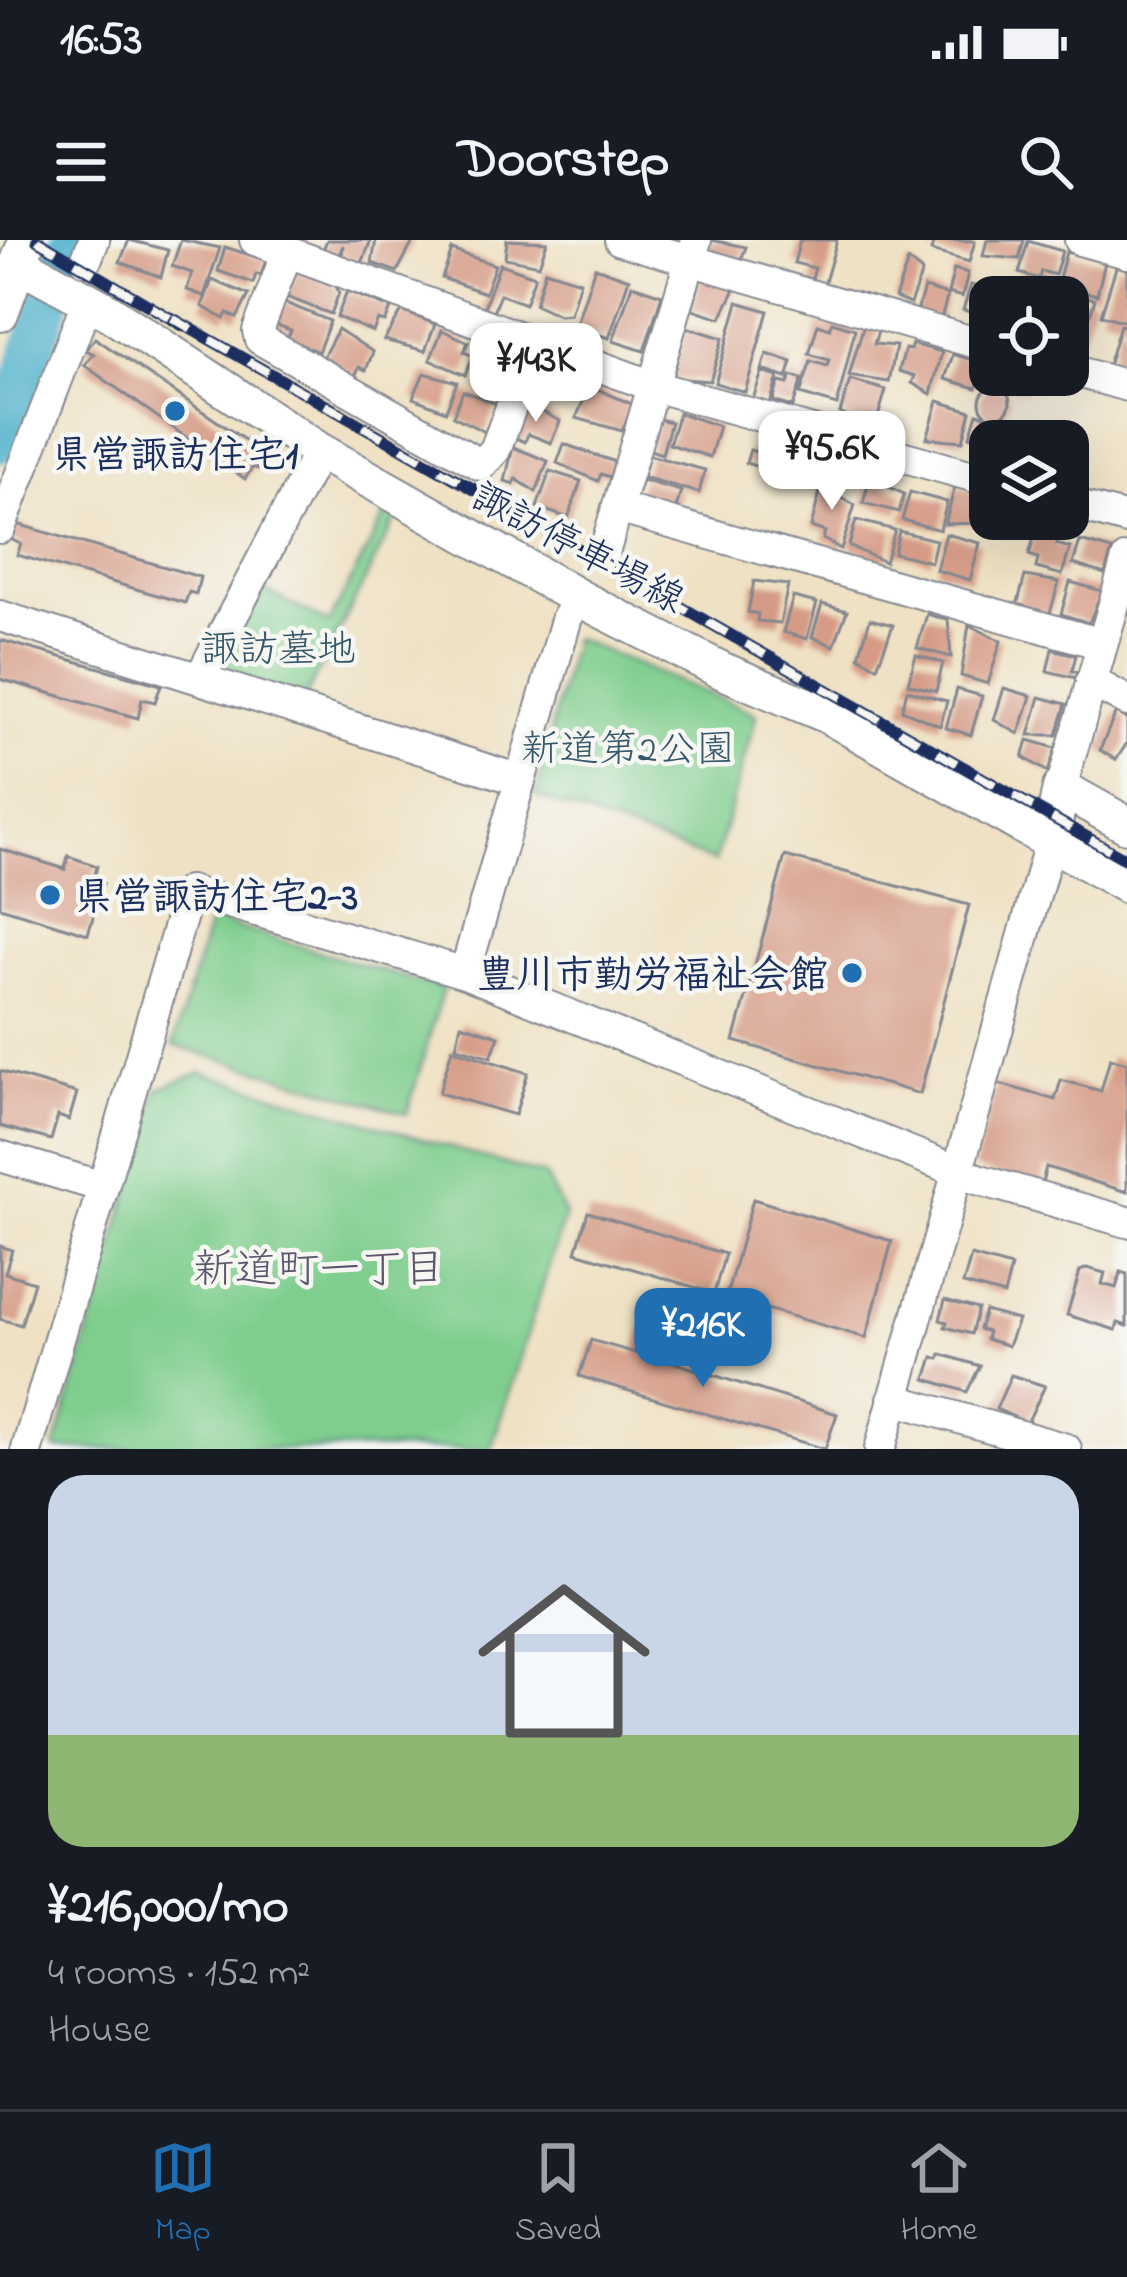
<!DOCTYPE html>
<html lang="en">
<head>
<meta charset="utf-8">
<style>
	:root { --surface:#171b24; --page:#20242c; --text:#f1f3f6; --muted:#9ea1a6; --line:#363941; --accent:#1f6fb2 }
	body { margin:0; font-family:"Indie Flower","Klee One",sans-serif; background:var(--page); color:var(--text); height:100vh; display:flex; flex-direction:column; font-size:45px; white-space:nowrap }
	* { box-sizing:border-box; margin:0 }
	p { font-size:39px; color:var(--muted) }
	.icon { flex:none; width:66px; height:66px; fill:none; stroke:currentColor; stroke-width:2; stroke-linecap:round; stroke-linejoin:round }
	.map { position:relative; height:1209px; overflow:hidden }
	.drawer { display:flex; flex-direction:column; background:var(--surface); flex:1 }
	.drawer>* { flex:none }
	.buttons { position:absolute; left:969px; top:36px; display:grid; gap:24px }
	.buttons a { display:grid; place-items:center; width:120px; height:120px; border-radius:24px; background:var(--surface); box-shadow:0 12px 48px #0002; font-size:60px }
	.price { position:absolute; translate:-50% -102px; padding:0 27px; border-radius:24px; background:#fff; color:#222; font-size:39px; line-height:78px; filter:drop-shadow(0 3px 6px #0008) }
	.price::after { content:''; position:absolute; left:50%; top:72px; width:36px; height:27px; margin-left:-18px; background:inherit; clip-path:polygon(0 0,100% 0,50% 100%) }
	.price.current { background:var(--accent); color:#fff }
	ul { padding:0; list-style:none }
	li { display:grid; align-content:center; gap:24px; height:636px; padding:0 48px }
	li+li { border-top:3px solid var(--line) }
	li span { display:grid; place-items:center; height:372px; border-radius:36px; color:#555 }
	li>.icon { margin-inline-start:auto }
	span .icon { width:216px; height:216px; fill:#fffc; stroke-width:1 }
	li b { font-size:51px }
	.status { display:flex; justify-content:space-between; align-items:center; height:84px; padding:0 60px; background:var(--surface); direction:ltr }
	.status svg { height:33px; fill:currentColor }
	header { display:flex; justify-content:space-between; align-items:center; height:156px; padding:0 48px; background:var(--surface); font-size:54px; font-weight:700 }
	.tab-bar { display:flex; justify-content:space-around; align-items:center; height:168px; border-top:3px solid var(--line); background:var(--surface); font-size:33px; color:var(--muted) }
	.tab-bar a { display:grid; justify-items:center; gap:6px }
	.tab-bar .current { color:var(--accent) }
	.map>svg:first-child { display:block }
	.green { fill:#7fce8e; stroke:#4d7e76; stroke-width:3 }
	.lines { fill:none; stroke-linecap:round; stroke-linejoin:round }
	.river { stroke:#4cb0cb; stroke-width:42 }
	.building { fill:#d69b86 }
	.minor-casing { stroke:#858890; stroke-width:34 }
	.major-casing { stroke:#858890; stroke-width:40 }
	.minor { stroke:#fff; stroke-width:30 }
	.major { stroke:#fff; stroke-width:36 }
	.rail-casing { stroke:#1b2f5e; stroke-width:12 }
	.rail { stroke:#f6f6f2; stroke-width:8; stroke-dasharray:22; stroke-linecap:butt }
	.poi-dot { fill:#1f6fb2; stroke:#f6f6f2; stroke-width:4.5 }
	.labels { text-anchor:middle; stroke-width:9; stroke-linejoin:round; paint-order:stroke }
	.poi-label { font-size:39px; font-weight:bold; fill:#1b2f5e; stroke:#f6f6f2 }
	.street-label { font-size:39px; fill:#1b2f5e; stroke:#f6f6f2 }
	.park-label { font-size:39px; fill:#34576a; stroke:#f6f6f2 }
	.neighbourhood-label { font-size:42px; fill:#5c556c; stroke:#f6f6f2 }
</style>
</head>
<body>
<div class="status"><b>16:53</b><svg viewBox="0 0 49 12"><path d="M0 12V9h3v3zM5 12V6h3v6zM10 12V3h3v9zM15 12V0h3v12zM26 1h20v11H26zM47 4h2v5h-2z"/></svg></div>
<header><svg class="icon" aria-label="menu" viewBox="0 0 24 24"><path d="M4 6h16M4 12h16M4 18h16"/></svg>Doorstep<svg class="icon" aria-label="search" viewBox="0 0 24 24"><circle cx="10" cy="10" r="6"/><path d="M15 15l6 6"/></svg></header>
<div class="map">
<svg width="1127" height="1209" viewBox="0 0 1127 1209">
	<rect width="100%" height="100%" fill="#f6f6f2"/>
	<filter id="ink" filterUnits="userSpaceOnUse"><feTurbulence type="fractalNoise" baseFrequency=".00833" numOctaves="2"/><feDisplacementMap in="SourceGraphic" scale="24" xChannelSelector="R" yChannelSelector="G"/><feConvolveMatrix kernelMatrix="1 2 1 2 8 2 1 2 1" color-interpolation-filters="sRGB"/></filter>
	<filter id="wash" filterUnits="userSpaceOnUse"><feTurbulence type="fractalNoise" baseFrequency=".004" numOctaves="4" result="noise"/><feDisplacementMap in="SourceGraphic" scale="48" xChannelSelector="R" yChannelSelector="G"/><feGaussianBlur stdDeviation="2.7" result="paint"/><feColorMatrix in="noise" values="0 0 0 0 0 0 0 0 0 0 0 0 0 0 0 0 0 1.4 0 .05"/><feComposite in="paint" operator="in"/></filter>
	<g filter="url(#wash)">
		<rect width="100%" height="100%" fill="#efe1c3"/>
		<g class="green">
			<path d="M391,263L401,269L300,468L214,423L254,345L329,383Z"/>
			<path d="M573,398L757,474L715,622L535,556Z"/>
			<path d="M210,679L443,749L407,874L173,805Z"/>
			<path d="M201,832L545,936L565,975L491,1209H55L158,849Z"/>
		</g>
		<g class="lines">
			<path class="river" d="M0,202L71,0"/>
		</g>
		<g id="blocks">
			<g class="building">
				<path d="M129,0L168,10L161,37L120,22Z"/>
				<path d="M181,0L220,8L204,56L187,50L192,33L172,26Z"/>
				<path d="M327,0H371L362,23L342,16L343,5L338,18L322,12Z"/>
				<path d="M376,0H414L397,32L372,23Z"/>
				<path d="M507,0L547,2L539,25L505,18Z"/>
				<path d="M711,0L746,7L740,23L706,15Z"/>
				<path d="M800,0H837L823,49L810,45L815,28L794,23Z"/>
				<path d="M934,0L975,1L969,22L931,11Z"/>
				<path d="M987,0H1024L1019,19L983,16Z"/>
				<path d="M1028,1L1062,11L1055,35L1041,31L1039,39L1019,33Z"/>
				<path d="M225,7L266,20L261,35L256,34L253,43L218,31Z"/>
				<path d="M452,10L495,25L485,53L442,38Z"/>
				<path d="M1066,12L1105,22L1097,55L1057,45Z"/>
				<path d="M908,21L922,32L910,64L895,58Z"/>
				<path d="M500,24L535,36L525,64L500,54L492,74L483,70Z"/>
				<path d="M1117,24L1127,27V82L1101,75Z"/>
				<path d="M595,27L629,39L609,98L575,87Z"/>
				<path d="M954,29L968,33L962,57L948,53Z"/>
				<path d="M545,30L580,41L570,74L559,75L535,64Z"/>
				<path d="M297,31L336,46L339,53L331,74L286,57Z"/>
				<path d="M701,37L736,47L721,78L692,69Z"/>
				<path d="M1043,39L1051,42L1046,57H1013L1018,41L1041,47Z"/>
				<path d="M212,40L249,55L237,78L227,73L224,79L202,66Z"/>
				<path d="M632,45L662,55L644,111L613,101Z"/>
				<path d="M971,45L1006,56V57H990L987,77L963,70Z"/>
				<path d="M924,48L948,55L940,82L916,75Z"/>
				<path d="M347,51L391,68L385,82L378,80L373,92L337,77Z"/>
				<path d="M1076,54L1095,59L1084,96L1068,91V63L1073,65Z"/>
				<path d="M283,62L330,81L318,112L287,99L291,90L274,84Z"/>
				<path d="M738,62L768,71L745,152L715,143Z"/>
				<path d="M402,71L435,84L425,111L384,100Z"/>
				<path d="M832,82L855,89L837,165L800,154L811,121L827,126L829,120L809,114L818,84L830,88Z"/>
				<path d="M864,84L879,88L874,104L896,106L889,142L849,136Z"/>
				<path d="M1120,85L1127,87V134L1107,129Z"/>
				<path d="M686,87L723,98L710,141L672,138Z"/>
				<path d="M338,89L373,112L366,130L359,127L355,136L323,117Z"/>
				<path d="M442,90L468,102L464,112L473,116L465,135L430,120Z"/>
				<path d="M95,98L268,216L261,230L253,227L245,239L84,125L94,114L86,110Z"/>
				<path d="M912,104L942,112L931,154L912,143L915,136L899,131L905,109L910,110Z"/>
				<path d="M767,114L792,122L787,138L762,130Z"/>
				<path d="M953,114L988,125L976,148L945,139Z"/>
				<path d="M549,123L581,136L571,160L535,142Z"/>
				<path d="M762,132L778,137L770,164L753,159Z"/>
				<path d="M424,133L457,142L446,171L413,158Z"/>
				<path d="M991,135H1021L1029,138L1025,152L989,141Z"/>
				<path d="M791,136L802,139L793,167L773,161L779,142L788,144Z"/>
				<path d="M850,140L886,150L874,190L840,173Z"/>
				<path d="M590,146L634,165L622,191L576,178Z"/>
				<circle cx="995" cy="162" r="15"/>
				<path d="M463,151L497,164L485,192L453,176Z"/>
				<path d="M938,161L971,171L963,201L927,198Z"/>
				<path d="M527,164L560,181L551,203L528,194L525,202L513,197Z"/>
				<path d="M679,173L719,186L710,217L669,204Z"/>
				<path d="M977,173L996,179L989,202L970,196Z"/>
				<path d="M999,178L1016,183L1011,201H992Z"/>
				<path d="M659,179L671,182L662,214L650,210Z"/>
				<path d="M564,204L615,222L610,237L601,234L598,241L557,223Z"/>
				<path d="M513,207L548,221L536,252L516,239L514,244L505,241Z"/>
				<path d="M750,210L778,219L775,232L746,223Z"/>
				<path d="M649,215L705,230L699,253L643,237Z"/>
				<path d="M550,231L581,241L568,278L537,267Z"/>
				<path d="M825,232L838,236L833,253L855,265L841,309L823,299L825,292L811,287Z"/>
				<path d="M870,238L904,254L899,272L863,263Z"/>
				<path d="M642,240L681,251L674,275L635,261Z"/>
				<path d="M955,246L990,255L982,283L945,284Z"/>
				<path d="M910,252L947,262L940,290L902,280Z"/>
				<path d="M856,280L895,290L885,322L849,306Z"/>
				<path d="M17,284L200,337L196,354L189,352L185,363L17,315L21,304L10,299Z"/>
				<path d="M1037,287L1060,294L1057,304L1070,308L1062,335L1036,328L1038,318L1029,315Z"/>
				<path d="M899,291L936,300L931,322L894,313Z"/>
				<path d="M946,294L980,303L970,340L936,330Z"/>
				<path d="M1080,301L1112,310L1105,334L1073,324Z"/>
				<path d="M1025,336L1059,342L1050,373L1016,369Z"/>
				<path d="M754,341L788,345L780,383L757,381L758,374L748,372Z"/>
				<path d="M1070,342L1102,351L1089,383L1061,374Z"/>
				<path d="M793,357L817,363L807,399L783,392Z"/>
				<path d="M822,364L847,371L834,406L812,397Z"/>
				<path d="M927,374L948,380L951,417L917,408Z"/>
				<path d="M870,379L893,385L877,427L859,416Z"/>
				<path d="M969,385L1001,401L988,444L961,436Z"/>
				<path d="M0,400L161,445L155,462L142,459L138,478L0,439Z"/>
				<path d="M1052,409L1076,415L1072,431L1078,432L1076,438L1047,431Z"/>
				<path d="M916,415L943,423L936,451L908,444Z"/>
				<path d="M1004,448L1031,456L1019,494L994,480Z"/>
				<path d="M957,449L982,456L971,495L946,488Z"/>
				<path d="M907,450L947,461L940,486L902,470Z"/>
				<path d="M1040,457L1066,464L1057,495H1029Z"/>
				<path d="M1116,472L1127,479V503L1116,520L1100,510Z"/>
				<path d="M1028,500L1056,508L1048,532L1023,517Z"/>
				<path d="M0,609L65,629L68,616L97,626L94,639L103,643L88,694L0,667Z"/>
				<path d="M785,616L969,665L920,854L734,801Z"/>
				<path d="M461,784L499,796L491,817L456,807Z"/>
				<path d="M452,809L528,833L515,875L439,853Z"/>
				<path d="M1110,818L1127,823V952L1046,927L1041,946L974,928L997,843L1055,860L1061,840L1101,851Z"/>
				<path d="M0,831L77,853L69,880L58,876L51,900L0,886Z"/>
				<path d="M753,959L892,1001L866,1098L726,1057Z"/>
				<path d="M588,972L725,1014L714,1053L576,1012Z"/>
				<path d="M0,1006L12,1010L5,1033L34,1042L21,1085L0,1079Z"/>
				<path d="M971,1016L1011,1027L1004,1055L963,1044Z"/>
				<path d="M1087,1028L1105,1033L1102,1044L1116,1048L1121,1032L1127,1034V1086L1118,1083L1116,1090L1067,1075L1080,1031Z"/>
				<path d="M945,1060L978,1069L971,1094L945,1087L947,1082L940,1080Z"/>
				<path d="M985,1071L1018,1080L1008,1106L986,1099L988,1092L979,1089Z"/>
				<path d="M642,1088L677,1100L672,1122L837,1174L825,1209L579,1136L591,1100L635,1113Z"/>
				<path d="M941,1114L980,1126L967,1152L926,1139L933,1117L939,1119Z"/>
				<path d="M1011,1135L1045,1146L1027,1183L996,1169Z"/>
			</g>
		</g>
	</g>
	<g filter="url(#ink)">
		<use href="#blocks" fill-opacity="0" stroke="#858890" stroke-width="3"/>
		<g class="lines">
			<defs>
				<g id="minor">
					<path d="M255,0L653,146L990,241"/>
					<path d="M620,0L990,107"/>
					<path d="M1080,0L1127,13"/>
					<path d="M287,12L258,91L260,99L481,225L495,210L535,104"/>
					<path d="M86,20L94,0"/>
					<path d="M1068,129L1127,146"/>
					<path d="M1068,263L1127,279"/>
					<path d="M617,268L1102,404"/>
					<path d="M0,288L88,59"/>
					<path d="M604,313L696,0"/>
					<path d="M0,376L520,540"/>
					<path d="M200,438L319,211"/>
					<path d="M1091,441L1127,461"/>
					<path d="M1061,548L1127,319"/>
					<path d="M465,733L567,377L579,358"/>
					<path d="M0,916L103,947"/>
					<path d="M893,1159L1066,1209"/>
					<path d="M27,1209L189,651L465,733L977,939L1127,982"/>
					<path d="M880,1209L1050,602"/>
				</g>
				<g id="major">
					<path d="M19,23L107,71L319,211L579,358L723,431L828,475L1127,645"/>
					<path d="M0,73L26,3"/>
					<path d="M1050,602L1061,548L1127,585"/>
				</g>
			</defs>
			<use href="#minor" class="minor-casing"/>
			<use href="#major" class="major-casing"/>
			<use href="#minor" class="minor"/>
			<use href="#major" class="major"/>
			<defs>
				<g id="rail">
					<path d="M37,0L182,85"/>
					<path d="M172,78L1127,620"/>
				</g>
			</defs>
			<use href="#rail" class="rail-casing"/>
			<use href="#rail" class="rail"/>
		</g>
	</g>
	<g class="poi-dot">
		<circle cx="175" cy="171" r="12"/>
		<circle cx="50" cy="655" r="12"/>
		<circle cx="852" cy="733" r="12"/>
	</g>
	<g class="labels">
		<g class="poi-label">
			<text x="175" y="227">県営諏訪住宅1</text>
			<text x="74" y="669" text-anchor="start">県営諏訪住宅2-3</text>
			<text x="828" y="747" text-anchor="end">豊川市勤労福祉会館</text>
		</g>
		<g class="street-label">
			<text transform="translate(579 306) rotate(28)" y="14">諏訪停車場線</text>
		</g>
		<g class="park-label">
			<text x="278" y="421">諏訪墓地</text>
			<text x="628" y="521">新道第2公園</text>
		</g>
		<g class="neighbourhood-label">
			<text x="319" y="1042">新道町一丁目</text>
		</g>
	</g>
</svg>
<div class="buttons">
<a><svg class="icon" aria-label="locate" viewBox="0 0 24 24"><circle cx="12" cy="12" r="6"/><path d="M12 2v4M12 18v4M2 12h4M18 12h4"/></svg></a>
<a><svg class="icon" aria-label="layers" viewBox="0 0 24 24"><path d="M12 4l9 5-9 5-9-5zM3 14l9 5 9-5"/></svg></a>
</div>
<b class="price" style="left:536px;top:185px">¥143K</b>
<b class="price" style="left:832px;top:273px">¥95.6K</b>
<b class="price current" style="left:703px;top:1150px">¥216K</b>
</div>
<section class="drawer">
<ul>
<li><span style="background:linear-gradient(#c9d6e8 70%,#8fb573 0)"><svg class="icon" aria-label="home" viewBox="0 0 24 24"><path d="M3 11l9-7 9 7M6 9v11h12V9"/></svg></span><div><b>¥216,000/mo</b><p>4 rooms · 152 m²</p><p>House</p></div></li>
</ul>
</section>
<nav class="tab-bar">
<a class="current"><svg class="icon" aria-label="map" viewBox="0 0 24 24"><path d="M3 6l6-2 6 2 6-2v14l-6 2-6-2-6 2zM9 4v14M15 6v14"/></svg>Map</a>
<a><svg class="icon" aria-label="saved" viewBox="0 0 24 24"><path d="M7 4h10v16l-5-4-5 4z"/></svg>Saved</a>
<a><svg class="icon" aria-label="home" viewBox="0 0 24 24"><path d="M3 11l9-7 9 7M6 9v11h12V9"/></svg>Home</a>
</nav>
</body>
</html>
